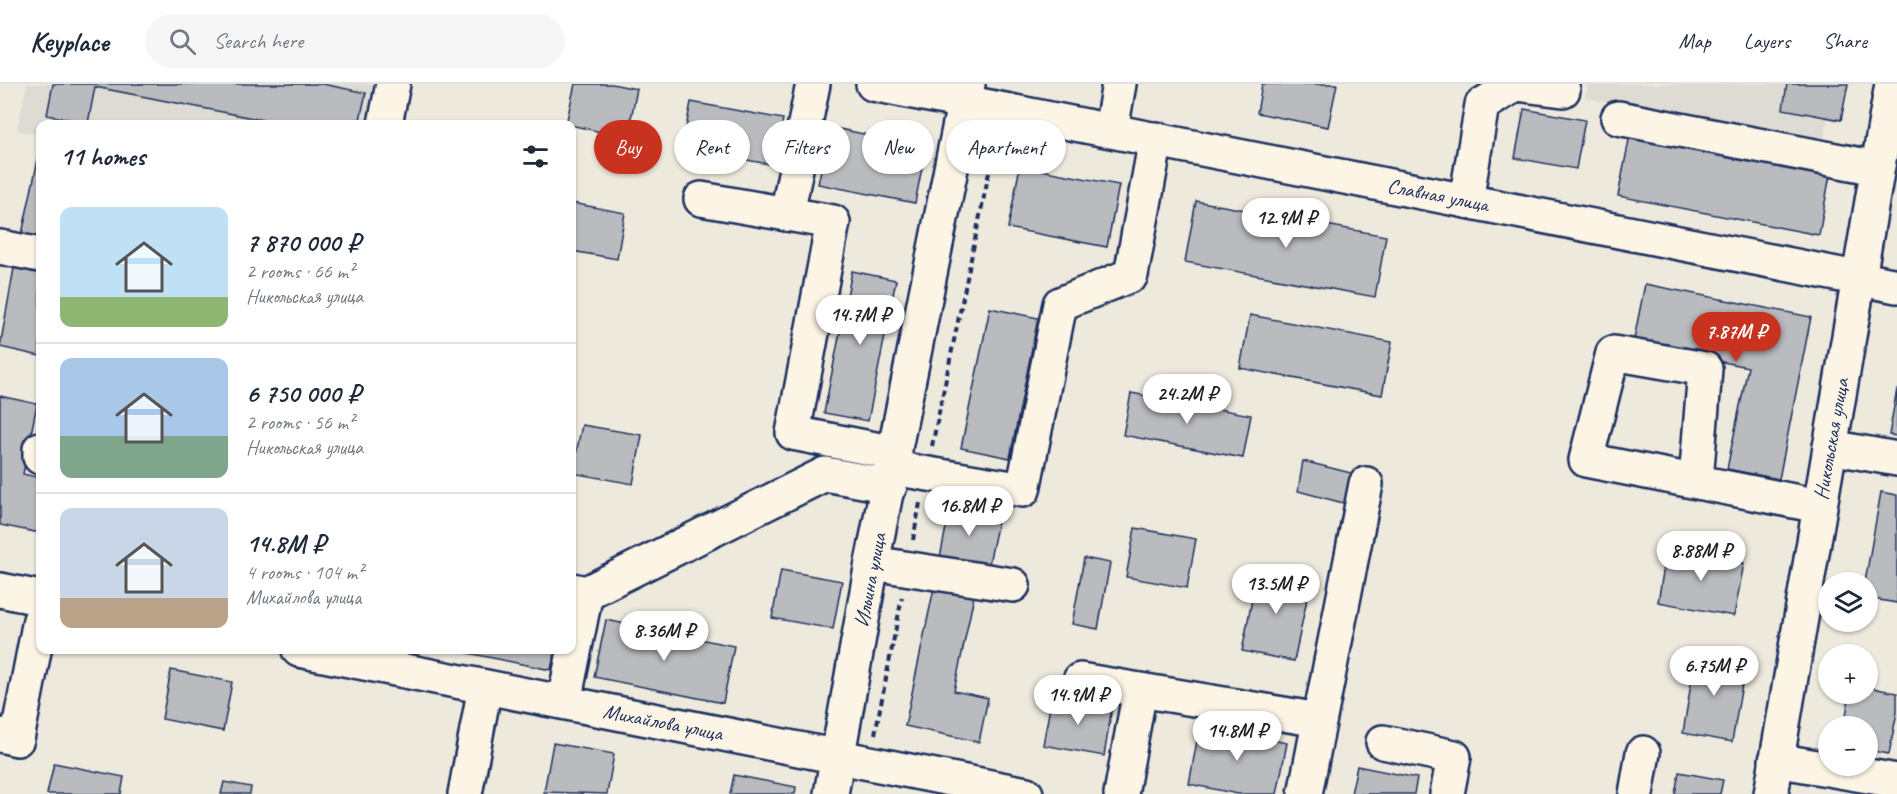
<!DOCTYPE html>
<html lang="en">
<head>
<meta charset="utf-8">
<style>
	:root { --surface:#fff; --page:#f6f6f7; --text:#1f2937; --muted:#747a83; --line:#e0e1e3; --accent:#c8321e }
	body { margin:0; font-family:Caveat,sans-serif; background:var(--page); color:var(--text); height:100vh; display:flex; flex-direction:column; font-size:22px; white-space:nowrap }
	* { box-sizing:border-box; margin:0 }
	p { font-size:20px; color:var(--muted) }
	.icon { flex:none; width:33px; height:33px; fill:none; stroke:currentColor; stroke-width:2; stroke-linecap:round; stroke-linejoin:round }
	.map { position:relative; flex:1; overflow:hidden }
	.panel { position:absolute; left:36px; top:36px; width:540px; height:534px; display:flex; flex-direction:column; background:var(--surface); border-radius:12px; box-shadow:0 2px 4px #0004 }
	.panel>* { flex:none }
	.top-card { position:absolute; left:594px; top:36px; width:570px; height:54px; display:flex; gap:12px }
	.buttons { position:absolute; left:1818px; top:488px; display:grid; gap:12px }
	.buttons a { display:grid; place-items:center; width:60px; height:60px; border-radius:50%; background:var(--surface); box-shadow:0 2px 4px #0004; font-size:30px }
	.price { position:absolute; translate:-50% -51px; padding:0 14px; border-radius:21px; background:#fff; color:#222; font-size:20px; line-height:39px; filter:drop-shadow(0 2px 3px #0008) }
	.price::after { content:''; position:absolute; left:50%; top:36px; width:18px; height:14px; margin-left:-9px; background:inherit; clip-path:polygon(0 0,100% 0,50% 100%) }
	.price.on { background:var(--accent); color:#fff }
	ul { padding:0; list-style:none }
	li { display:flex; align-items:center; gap:18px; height:150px; padding:0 24px }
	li+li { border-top:2px solid var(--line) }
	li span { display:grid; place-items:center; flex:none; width:168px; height:120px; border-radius:12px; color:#555 }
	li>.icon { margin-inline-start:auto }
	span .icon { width:72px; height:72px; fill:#fffc; stroke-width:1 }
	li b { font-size:26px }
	h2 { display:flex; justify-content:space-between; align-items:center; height:72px; padding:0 24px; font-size:26px }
	.chip { padding:0 21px; border-radius:27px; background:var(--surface); box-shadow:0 2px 4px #0004; font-size:21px; line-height:54px }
	.chip.on { background:var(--accent); color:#fff }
	header { display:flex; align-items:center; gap:36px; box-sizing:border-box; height:84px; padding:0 30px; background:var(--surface); border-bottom:2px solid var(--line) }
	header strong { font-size:28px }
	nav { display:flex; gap:33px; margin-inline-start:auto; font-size:21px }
	.search { width:420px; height:54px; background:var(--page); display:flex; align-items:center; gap:15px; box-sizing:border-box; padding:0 21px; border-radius:33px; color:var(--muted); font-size:22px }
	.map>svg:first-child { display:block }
	.built { fill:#dedbd4 }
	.building { fill:#babbbe; stroke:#1b2f5e; stroke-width:1.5 }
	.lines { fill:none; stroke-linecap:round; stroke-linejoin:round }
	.minor-casing { stroke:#1b2f5e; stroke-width:38 }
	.path { stroke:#1b2f5e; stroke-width:4; stroke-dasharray:6 4.5; stroke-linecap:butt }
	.minor { stroke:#fcf5e5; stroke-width:33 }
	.labels { text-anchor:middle; stroke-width:5; stroke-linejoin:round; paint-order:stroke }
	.street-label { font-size:21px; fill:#1b2f5e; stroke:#fcf5e5 }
</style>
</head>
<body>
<header>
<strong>Keyplace</strong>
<div class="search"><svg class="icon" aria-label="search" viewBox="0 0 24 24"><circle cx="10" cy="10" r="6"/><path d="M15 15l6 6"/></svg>Search here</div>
<nav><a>Map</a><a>Layers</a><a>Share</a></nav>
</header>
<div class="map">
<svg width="1897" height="710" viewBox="0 0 1897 710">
	<rect width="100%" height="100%" fill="#eee9dd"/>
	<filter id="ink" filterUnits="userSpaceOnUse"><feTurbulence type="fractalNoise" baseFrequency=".0167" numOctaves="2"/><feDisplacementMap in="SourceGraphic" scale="12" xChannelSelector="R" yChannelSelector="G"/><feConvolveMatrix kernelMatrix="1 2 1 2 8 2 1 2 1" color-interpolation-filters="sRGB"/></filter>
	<g filter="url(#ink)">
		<g class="built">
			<path d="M27,0H404L396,40H40V51L17,46Z"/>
			<path d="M1588,0H1834L1823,59L1585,14Z"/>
		</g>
		<g class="building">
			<path d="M53,0H323L366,9L359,40H283L95,3L88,39L47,31Z"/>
			<path d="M575,0H612L637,5L627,54L566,40Z"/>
			<path d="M1262,0H1337L1328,43L1257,29Z"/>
			<path d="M1787,0H1848L1841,36L1783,25Z"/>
			<path d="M691,18L783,35L774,81L682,64Z"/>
			<path d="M1524,25L1585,36L1576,85L1515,74Z"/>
			<path d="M1632,41L1832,80L1819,151L1618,112Z"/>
			<path d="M830,43L926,63L915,119L818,100Z"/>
			<path d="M39,71H40V154L22,150Z"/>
			<path d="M1020,82L1119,101L1107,163L1008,144Z"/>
			<path d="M1196,117L1386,152L1375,213L1185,178Z"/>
			<path d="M572,119L625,129L617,175L572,167Z"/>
			<path d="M14,184L40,189V272L0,263Z"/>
			<path d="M852,187L896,196L868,337L824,329Z"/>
			<path d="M1645,200L1811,233L1779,395L1727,385L1748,283L1633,260Z"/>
			<path d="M990,224L1038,234L1010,374L961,364Z"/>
			<path d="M1250,231L1392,258L1382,311L1240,284Z"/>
			<path d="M1897,305V352L1889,351Z"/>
			<path d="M1131,309L1251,331L1243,374L1123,351Z"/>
			<path d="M0,312L37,320L23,390L40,394V449L0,441Z"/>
			<path d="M582,341L642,351L633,400L572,389Z"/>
			<path d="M1303,377L1355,390L1347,420L1298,407Z"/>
			<path d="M1881,408L1897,411V519L1868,514L1865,498Z"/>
			<path d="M951,418L1000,428L987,489L939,479Z"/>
			<path d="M1135,444L1196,455L1187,504L1126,493Z"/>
			<path d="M1667,465L1744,479L1734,532L1658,518Z"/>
			<path d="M1084,474L1110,479L1098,545L1072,540Z"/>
			<path d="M1258,485L1311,496L1294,577L1242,567Z"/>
			<path d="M781,486L842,497L833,545L772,534Z"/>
			<path d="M934,504L974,512L954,607L988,614L979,658L905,642Z"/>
			<path d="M606,536L734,562L723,619L594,593Z"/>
			<path d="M453,566H555L551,586Z"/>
			<path d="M1696,569L1746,578L1732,658L1683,649Z"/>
			<path d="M171,586L232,598L223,647L162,635Z"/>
			<path d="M1868,603L1897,609V628L1889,670L1868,666V642H1844L1850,609H1868Z"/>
			<path d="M1052,612L1112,623L1104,672L1043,661Z"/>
			<path d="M1200,641L1287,659L1277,710H1238L1189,700Z"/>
			<path d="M553,659L614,670L607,710L544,708Z"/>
			<path d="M54,679L124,693L121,710H47Z"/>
			<path d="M1357,682L1417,694L1414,710H1351Z"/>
			<path d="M1679,688L1723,696L1720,710H1675Z"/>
			<path d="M734,691L796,703L795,710H730Z"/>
			<path d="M224,698L251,703L250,710H221Z"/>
		</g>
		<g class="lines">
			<defs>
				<g id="minor">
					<path d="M873,0L1897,202"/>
					<path d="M1517,0L1563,6"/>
					<path d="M1618,34L1877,84"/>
					<path d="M385,40L393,0"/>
					<path d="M1111,46L1119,0"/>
					<path d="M701,115L833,138L793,349L895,369"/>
					<path d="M1466,117L1482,21L1516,0"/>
					<path d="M787,130L813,0"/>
					<path d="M0,163L40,171"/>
					<path d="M1830,363L1897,375"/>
					<path d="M40,365V373"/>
					<path d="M893,384L1023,406L1060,220L1131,191L1156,55"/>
					<path d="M1696,397L1705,285L1613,269L1586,376L1819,422"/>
					<path d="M872,479L1013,501"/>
					<path d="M0,506L40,514"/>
					<path d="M586,509L825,390L890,402"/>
					<path d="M299,566L1026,710"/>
					<path d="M1080,596L1319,636"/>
					<path d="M564,618L586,509L572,506"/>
					<path d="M0,651L17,655L40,536"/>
					<path d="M1383,658L1454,673L1447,710"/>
					<path d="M1776,676L1897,697"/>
					<path d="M465,710L485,603"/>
					<path d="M831,710L872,479L968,0"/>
					<path d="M1121,710L1140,606"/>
					<path d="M1305,710L1366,400"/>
					<path d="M1636,710L1643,669"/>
					<path d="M1771,710L1892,0"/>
				</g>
			</defs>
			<use href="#minor" class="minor-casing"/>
			<g class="path">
				<path d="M932,362L996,55"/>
				<path d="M913,456L920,419"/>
				<path d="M875,650L902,513"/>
			</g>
			<use href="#minor" class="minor"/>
		</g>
	</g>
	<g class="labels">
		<g class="street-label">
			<text transform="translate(1438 111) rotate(11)" y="7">Славная улица</text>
			<text transform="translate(1831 355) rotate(-80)" y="7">Никольская улица</text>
			<text transform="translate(870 496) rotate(-79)" y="7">Ильина улица</text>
			<text transform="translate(663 638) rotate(11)" y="7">Михайлова улица</text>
		</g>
	</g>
</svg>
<div class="buttons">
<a><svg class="icon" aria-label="layers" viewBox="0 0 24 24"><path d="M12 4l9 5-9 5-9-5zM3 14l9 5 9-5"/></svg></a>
<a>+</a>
<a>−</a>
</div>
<b class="price" style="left:1286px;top:165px">12.9M ₽</b>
<b class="price" style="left:860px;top:262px">14.7M ₽</b>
<b class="price on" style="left:1736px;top:279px">7.87M ₽</b>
<b class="price" style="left:1187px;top:341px">24.2M ₽</b>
<b class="price" style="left:969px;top:453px">16.8M ₽</b>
<b class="price" style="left:1701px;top:498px">8.88M ₽</b>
<b class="price" style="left:1276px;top:531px">13.5M ₽</b>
<b class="price" style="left:664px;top:578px">8.36M ₽</b>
<b class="price" style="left:1714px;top:613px">6.75M ₽</b>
<b class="price" style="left:1078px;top:642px">14.9M ₽</b>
<b class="price" style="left:1237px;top:678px">14.8M ₽</b>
<div class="top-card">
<a class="chip on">Buy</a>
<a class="chip">Rent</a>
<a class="chip">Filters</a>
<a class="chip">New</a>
<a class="chip">Apartment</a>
</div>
<section class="panel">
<h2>11 homes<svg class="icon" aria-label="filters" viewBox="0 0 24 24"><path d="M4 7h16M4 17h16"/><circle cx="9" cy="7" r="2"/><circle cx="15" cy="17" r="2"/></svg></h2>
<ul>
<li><span style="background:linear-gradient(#bfe0f5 75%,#8fb573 0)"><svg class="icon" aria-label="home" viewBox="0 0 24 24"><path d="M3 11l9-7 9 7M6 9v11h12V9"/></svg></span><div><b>7 870 000 ₽</b><p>2 rooms · 66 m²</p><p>Никольская улица</p></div></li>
<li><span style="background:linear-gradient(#a9c7e8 65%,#7fa58c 0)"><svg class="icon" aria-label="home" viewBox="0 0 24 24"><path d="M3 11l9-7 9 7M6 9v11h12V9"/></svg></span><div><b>6 750 000 ₽</b><p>2 rooms · 56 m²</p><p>Никольская улица</p></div></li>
<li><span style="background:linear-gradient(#c9d6e8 75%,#b9a48a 0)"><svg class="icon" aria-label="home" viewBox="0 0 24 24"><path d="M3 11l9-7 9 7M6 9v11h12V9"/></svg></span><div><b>14.8M ₽</b><p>4 rooms · 104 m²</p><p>Михайлова улица</p></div></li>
</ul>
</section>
</div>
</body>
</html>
